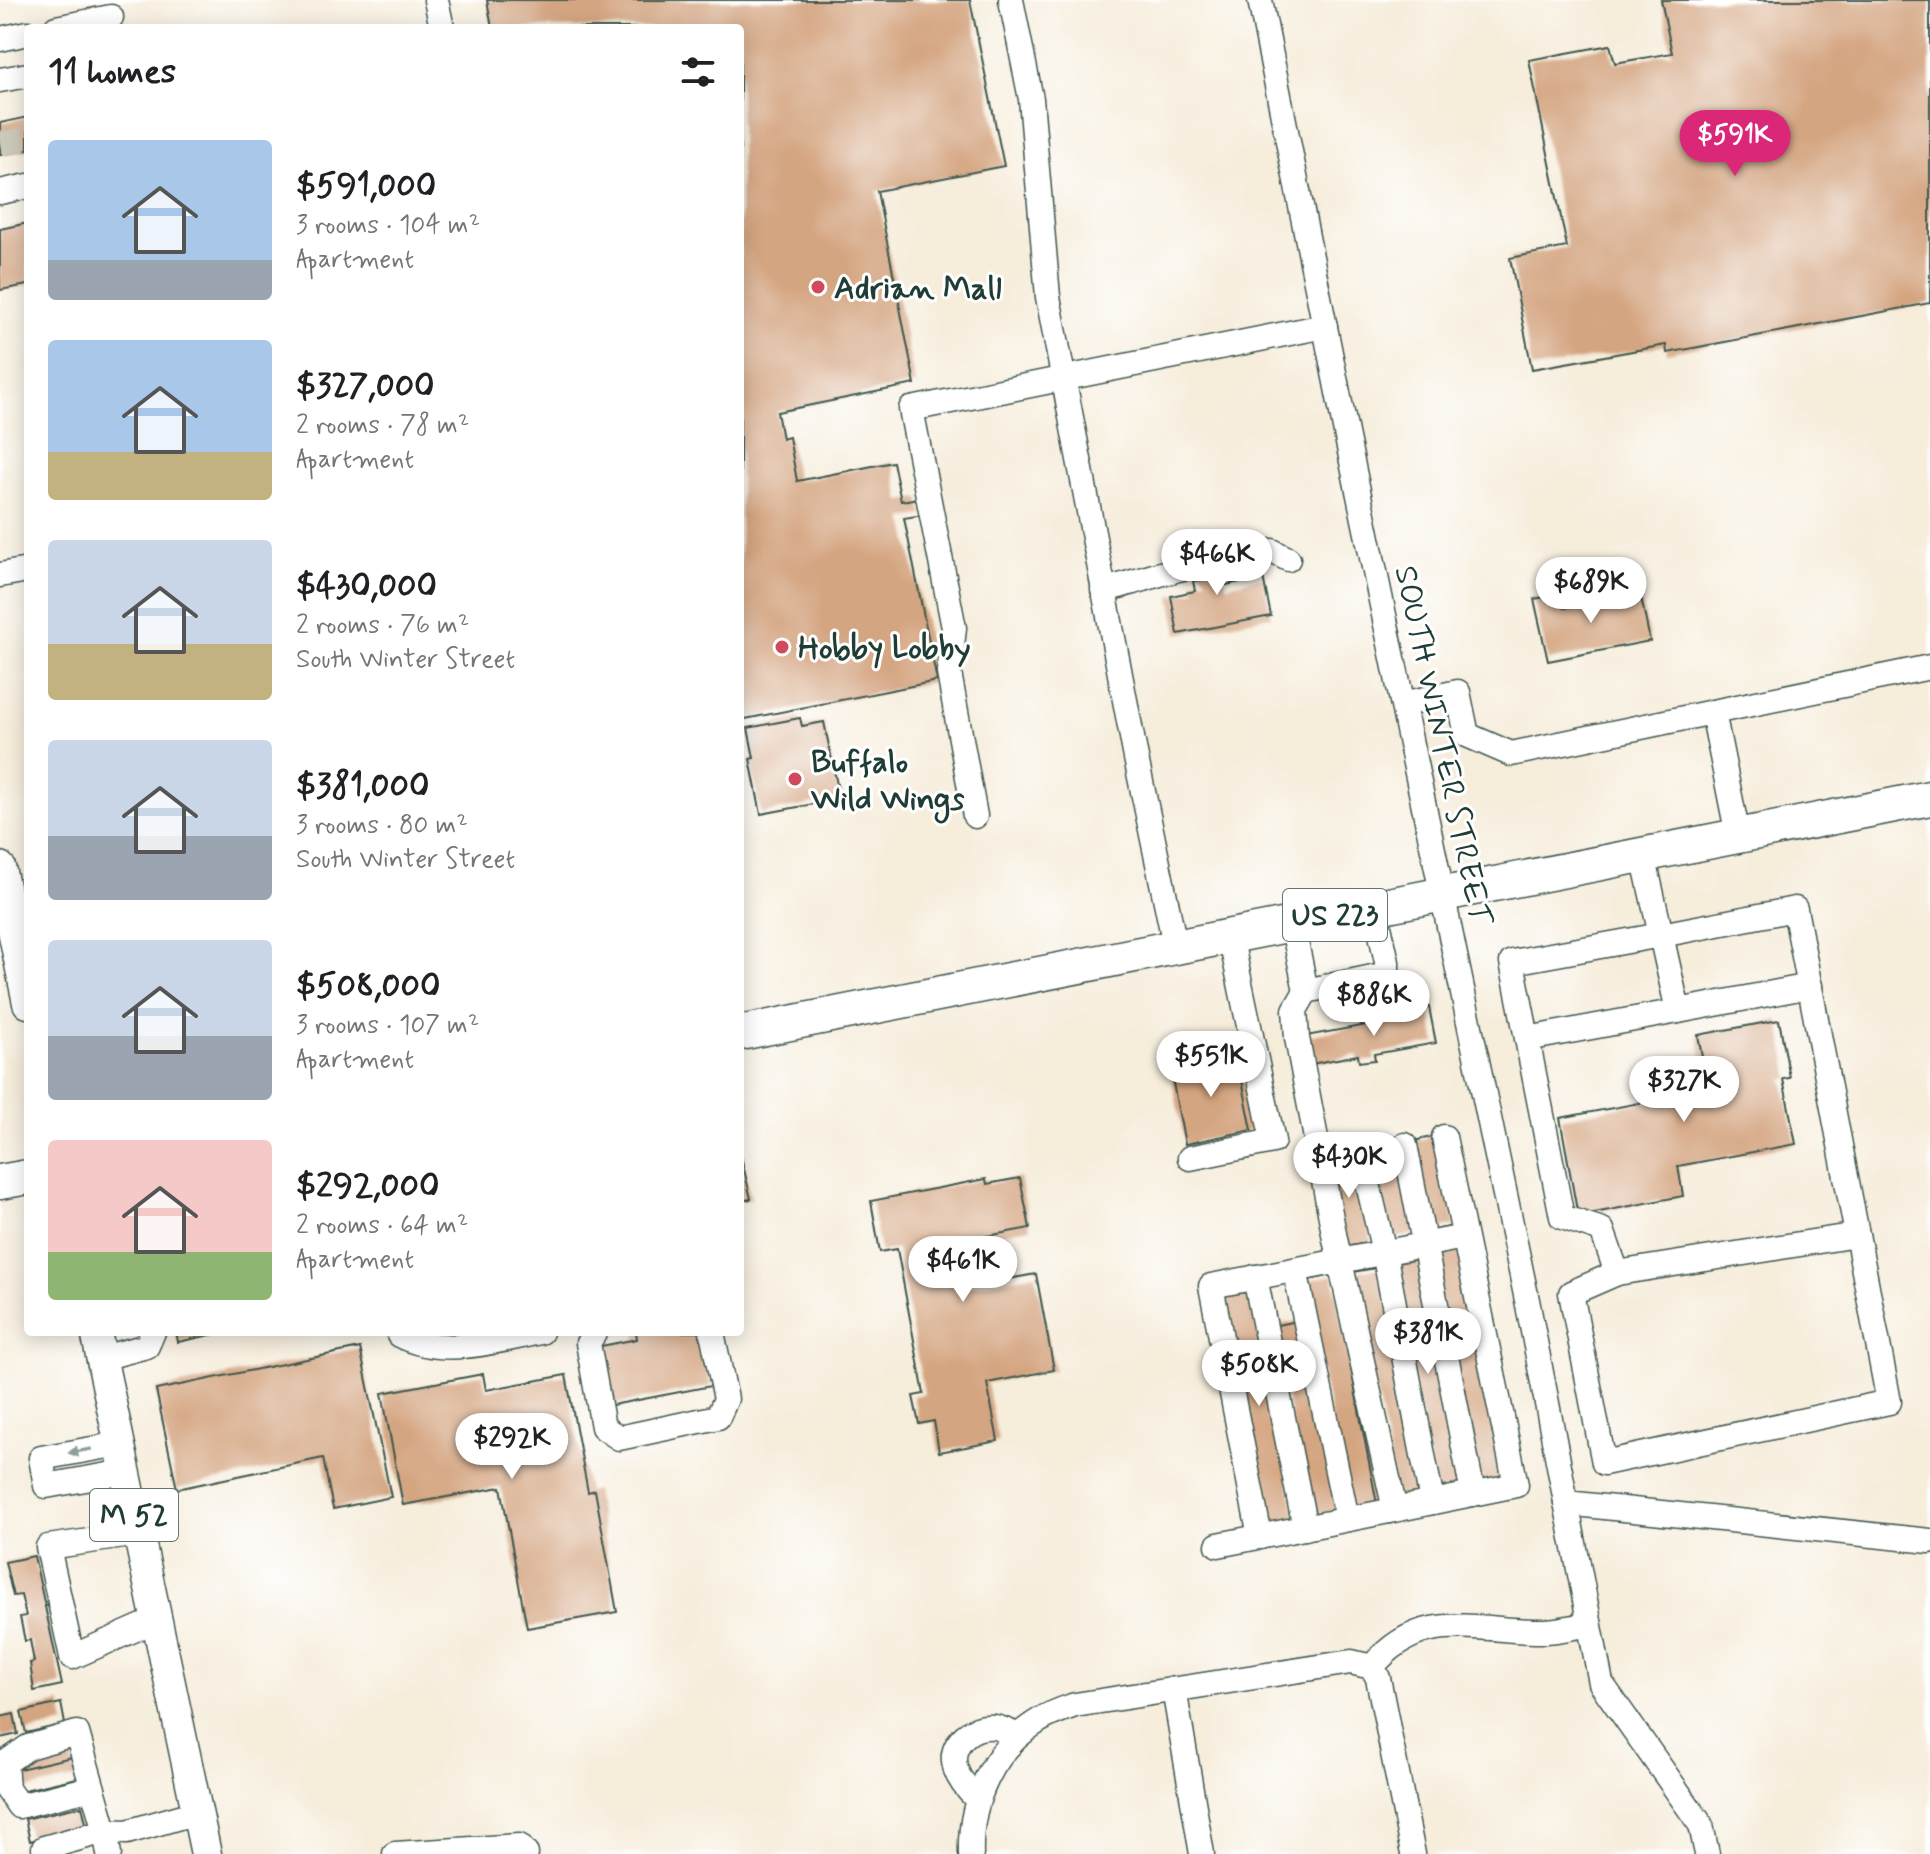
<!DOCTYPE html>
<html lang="en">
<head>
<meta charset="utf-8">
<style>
	:root { --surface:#fff; --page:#f2f2f2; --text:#202124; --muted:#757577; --accent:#db2777 }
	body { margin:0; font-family:Mynerve,sans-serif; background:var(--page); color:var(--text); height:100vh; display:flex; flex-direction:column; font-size:30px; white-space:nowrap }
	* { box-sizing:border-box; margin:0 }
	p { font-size:26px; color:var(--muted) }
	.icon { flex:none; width:44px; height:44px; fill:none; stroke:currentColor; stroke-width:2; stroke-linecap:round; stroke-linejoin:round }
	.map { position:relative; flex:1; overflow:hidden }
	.drawer { position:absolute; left:24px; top:24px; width:720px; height:1312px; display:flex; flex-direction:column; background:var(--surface); border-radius:8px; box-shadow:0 4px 20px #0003 }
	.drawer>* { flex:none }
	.price { position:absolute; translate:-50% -68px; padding:0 18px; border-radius:28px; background:#fff; color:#222; font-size:26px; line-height:52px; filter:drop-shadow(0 2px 4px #0008) }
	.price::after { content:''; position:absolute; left:50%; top:48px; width:24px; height:18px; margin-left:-12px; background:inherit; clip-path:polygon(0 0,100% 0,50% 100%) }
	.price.active { background:var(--accent); color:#fff }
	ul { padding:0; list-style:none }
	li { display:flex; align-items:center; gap:24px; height:200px; padding:0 24px }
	li span { display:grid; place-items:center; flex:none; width:224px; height:160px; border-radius:8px; color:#555 }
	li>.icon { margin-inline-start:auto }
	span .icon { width:96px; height:96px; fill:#fffc; stroke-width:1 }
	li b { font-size:34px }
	h2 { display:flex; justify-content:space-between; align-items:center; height:96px; padding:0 24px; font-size:34px }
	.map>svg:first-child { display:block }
	.building { fill:#d4a581 }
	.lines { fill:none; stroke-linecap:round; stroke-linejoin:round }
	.minor-tunnel { stroke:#cbcaba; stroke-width:24; stroke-dasharray:24 12; stroke-linecap:butt }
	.minor-casing { stroke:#3f574d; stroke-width:27 }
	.major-casing { stroke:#3f574d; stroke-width:33 }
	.highway-casing { stroke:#3f574d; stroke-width:37 }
	.minor { stroke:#fff; stroke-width:24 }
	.major { stroke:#fff; stroke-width:30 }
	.highway { stroke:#fff; stroke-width:34 }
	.oneway { fill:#8f9e9a }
	.poi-dot { fill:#d1495b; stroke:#fff; stroke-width:3 }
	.labels { text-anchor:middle; stroke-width:6; stroke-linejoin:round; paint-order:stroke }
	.shield { fill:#fff; stroke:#627771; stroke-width:2 }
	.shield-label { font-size:30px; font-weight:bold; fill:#1f3d34 }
	.poi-label { font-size:32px; font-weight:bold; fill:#1f3d34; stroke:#fff; text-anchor:start }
	.street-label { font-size:32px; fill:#1f3d34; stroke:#fff }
</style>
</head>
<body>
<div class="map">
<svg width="1930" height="1854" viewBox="0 0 1930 1854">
	<rect width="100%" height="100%" fill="#fff"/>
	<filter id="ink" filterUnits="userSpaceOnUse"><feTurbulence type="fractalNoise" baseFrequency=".0125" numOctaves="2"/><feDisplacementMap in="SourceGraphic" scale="16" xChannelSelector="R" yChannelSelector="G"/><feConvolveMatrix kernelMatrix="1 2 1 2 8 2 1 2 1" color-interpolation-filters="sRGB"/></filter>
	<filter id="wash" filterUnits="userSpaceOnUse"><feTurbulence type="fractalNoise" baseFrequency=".006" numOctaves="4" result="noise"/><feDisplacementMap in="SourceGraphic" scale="32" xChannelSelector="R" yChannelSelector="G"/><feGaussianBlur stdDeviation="1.8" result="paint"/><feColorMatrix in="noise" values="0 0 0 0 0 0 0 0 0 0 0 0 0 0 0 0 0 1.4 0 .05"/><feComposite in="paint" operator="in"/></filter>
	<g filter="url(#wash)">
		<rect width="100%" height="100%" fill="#f6eddb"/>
		<g id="blocks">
			<g class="building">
				<path d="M487,0H970L1004,166L877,191L915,384L777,412L782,439L789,437L797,481L893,462L901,501L920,498L923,515L904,518L937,681L740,720V28H492Z"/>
				<path d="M1661,0H1930V303L1667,353L1666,345L1532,369L1510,258L1567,247L1529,60L1610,45L1615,63L1672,53Z"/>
				<path d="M28,117V150L0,155V123Z"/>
				<path d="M28,223V285L0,290V229Z"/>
				<path d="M1196,539L1224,576L1226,585L1263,577L1271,616L1178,634L1171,596L1195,591L1193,581L1207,579L1180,543Z"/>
				<path d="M1640,592L1650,641L1548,661L1534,599L1560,594L1564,608Z"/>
				<path d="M800,718L802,726L824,722L840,799L761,814L750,759L754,758L748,728Z"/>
				<path d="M1429,1007L1436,1043L1374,1054L1375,1060L1359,1062L1358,1055L1311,1064L1306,1036L1394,1020L1393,1013Z"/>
				<path d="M1779,1020L1790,1078L1783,1079L1796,1144L1678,1166L1683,1196L1578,1216L1560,1118L1708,1090L1698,1035Z"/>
				<path d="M1237,1055L1252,1130L1185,1144L1170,1068Z"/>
				<path d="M1436,1136L1455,1226L1428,1231L1409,1142Z"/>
				<path d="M1397,1145L1415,1234L1388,1240L1370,1150Z"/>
				<path d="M740,1152L751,1199L740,1201Z"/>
				<path d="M1353,1152L1372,1242L1345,1247L1326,1158Z"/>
				<path d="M1020,1178L1030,1228L961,1241L969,1286L1036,1274L1054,1370L987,1383L998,1441L939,1452L934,1421L919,1424L913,1396L924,1394L897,1249L880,1252L871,1201L986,1179L987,1184Z"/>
				<path d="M1460,1250L1505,1478L1477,1484L1432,1255Z"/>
				<path d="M1419,1259L1464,1487L1436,1493L1391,1264Z"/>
				<path d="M1381,1267L1426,1495L1398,1501L1353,1272Z"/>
				<path d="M1333,1275L1377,1504L1349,1509L1304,1281Z"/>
				<path d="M1251,1291L1296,1519L1267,1524L1223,1296Z"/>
				<path d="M1302,1320L1341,1511L1311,1517L1272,1326Z"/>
				<path d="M176,1332H220V1333L178,1342Z"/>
				<path d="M636,1332H700L711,1386L607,1406L596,1347L637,1339Z"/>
				<path d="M360,1348L391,1497L333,1509L323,1458L177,1489L156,1390Z"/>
				<path d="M483,1374L486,1390L566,1375L588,1492L595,1490L617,1612L527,1628L501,1487L403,1505L382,1393Z"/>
				<path d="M34,1556L62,1685L34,1691L30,1663L34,1662L30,1640L25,1641L20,1617L26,1616L21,1595L13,1596L5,1562Z"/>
				<path d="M61,1703L65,1724L26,1733L21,1712Z"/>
				<path d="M14,1714L18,1734L0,1738V1717Z"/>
				<path d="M72,1757L77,1778L20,1791L15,1770Z"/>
				<path d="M82,1806L87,1827L30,1841L25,1819Z"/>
			</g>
		</g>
	</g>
	<g filter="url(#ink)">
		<use href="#blocks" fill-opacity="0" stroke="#3f574d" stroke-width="2"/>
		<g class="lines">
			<path class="minor-tunnel" d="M0,144L28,139"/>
			<defs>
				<g id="minor">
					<path d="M436,0L442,28"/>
					<path d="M1011,0L1031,99L1048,297L1136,758L1175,945"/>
					<path d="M1260,0L1346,433L1527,1300L1601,1683L1701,1825L1707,1854"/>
					<path d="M56,28L111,17"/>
					<path d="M0,39L28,33"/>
					<path d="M0,80L28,75"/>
					<path d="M0,192L28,186"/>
					<path d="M1213,562L1272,551L1288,559"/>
					<path d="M0,575L28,570"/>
					<path d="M1103,590C1135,583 1164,571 1197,565"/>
					<path d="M1403,704L1458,692L1467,735L1511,754L1713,712"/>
					<path d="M975,816L949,673L954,628L911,409L1325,326"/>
					<path d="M1738,836L1713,712L1930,667"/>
					<path d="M1292,923L1306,991L1387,974V962L1375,907"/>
					<path d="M1678,1011L1810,986"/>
					<path d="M1527,1039L1678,1011L1661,935L1512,962L1562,1217L1602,1230L1617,1273L1571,1293L1604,1463L1889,1402L1795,909L1661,935L1643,855"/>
					<path d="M1405,1145L1473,1494"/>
					<path d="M1360,1150L1384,1252L1432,1502"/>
					<path d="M1190,1158L1273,1141L1230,935"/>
					<path d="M1295,1270L1347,1519"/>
					<path d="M1617,1273L1857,1235"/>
					<path d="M1255,1277L1305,1528"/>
					<path d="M399,1332V1335C444,1358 494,1341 541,1332"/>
					<path d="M595,1332L588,1343L603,1427L619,1438L718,1417L726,1399L712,1332"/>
					<path d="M102,1358L147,1346L153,1332"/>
					<path d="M120,1444L41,1458L46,1486L125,1472"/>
					<path d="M1566,1503L1930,1541"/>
					<path d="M1389,1511L1516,1485L1444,1137"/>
					<path d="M138,1534L48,1547L72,1657L156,1620"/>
					<path d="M1260,1537L1211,1286L1464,1237"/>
					<path d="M1218,1545L1389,1511L1393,1501L1335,1239L1297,1038L1295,1010L1306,991"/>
					<path d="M1372,1667C1423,1605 1480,1633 1546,1631C1561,1630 1575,1627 1589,1624"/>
					<path d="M1174,1689L1202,1854"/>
					<path d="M92,1788L19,1806L7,1789L5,1763L28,1747L77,1733L105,1831L127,1832L197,1812"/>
					<path d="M977,1799C959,1782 942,1757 965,1736C973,1729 983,1726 994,1727C1002,1728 1010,1733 1018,1735"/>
					<path d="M44,1848L105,1831L109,1854"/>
					<path d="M395,1854L519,1846L526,1854"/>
					<path d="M971,1854C969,1801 993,1748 1040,1720C1051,1713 1064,1709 1075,1705L1351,1662L1372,1667L1378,1678L1413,1854"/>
				</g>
				<g id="major">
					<path d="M0,867L28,1003"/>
					<path d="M96,1332L206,1854"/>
				</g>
				<g id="highway">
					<path d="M740,1033L1930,798"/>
					<path d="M0,1182L28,1177"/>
				</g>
			</defs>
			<use href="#minor" class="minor-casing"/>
			<use href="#major" class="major-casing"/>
			<use href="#highway" class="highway-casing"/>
			<use href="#minor" class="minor"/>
			<use href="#major" class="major"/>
			<use href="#highway" class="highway"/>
		</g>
		<defs><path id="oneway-solid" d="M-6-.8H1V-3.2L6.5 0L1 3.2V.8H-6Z" transform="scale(2)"/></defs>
		<use class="oneway" href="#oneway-solid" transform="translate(80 1451) rotate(170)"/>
	</g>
	<g class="poi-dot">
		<circle cx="818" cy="287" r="8"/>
		<circle cx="782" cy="647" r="8"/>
		<circle cx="795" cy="779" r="8"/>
	</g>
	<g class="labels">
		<g class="shield">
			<rect x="1283" y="889" width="104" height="52" rx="6"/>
			<rect x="90" y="1489" width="88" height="52" rx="6"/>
		</g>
		<g class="shield-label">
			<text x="1335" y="925">US 223</text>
			<text x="134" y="1525">M 52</text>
		</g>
		<g class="poi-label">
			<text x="834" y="298">Adrian Mall</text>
			<text x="798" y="658">Hobby Lobby</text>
			<text x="811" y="772">Buffalo<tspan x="811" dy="37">Wild Wings</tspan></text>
		</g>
		<g class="street-label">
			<text transform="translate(1444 745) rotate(78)" y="11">SOUTH WINTER STREET</text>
		</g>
	</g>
</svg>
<b class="price active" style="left:1735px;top:178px">$591K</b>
<b class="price" style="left:1217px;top:597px">$466K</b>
<b class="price" style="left:1591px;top:625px">$689K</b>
<b class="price" style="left:1374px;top:1038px">$886K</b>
<b class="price" style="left:1211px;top:1099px">$551K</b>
<b class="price" style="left:1684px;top:1124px">$327K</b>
<b class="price" style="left:1349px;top:1200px">$430K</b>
<b class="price" style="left:963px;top:1304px">$461K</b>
<b class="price" style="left:1428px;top:1376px">$381K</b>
<b class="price" style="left:1259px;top:1408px">$508K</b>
<b class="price" style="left:512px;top:1481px">$292K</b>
<section class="drawer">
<h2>11 homes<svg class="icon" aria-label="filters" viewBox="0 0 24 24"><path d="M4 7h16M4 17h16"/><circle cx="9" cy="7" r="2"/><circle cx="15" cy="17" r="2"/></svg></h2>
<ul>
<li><span style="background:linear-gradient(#a9c7e8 75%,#9aa5b1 0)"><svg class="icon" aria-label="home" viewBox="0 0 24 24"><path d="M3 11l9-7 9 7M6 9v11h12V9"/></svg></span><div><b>$591,000</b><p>3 rooms · 104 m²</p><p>Apartment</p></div></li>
<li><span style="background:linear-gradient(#a9c7e8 70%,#c2b280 0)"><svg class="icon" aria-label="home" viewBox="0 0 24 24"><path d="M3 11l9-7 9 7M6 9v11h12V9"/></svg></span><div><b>$327,000</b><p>2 rooms · 78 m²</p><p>Apartment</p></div></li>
<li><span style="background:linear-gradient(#c9d6e8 65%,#c2b280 0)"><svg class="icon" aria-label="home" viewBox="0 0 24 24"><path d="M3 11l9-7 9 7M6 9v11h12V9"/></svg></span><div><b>$430,000</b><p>2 rooms · 76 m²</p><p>South Winter Street</p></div></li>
<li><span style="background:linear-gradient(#c9d6e8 60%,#9aa5b1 0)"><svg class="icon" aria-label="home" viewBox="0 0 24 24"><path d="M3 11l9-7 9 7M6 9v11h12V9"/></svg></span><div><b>$381,000</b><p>3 rooms · 80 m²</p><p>South Winter Street</p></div></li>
<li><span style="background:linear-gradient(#c9d6e8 60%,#9aa5b1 0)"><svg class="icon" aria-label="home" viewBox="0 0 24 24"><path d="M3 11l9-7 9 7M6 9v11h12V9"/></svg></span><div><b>$508,000</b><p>3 rooms · 107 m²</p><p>Apartment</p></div></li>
<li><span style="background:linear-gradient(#f6c9c9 70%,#8fb573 0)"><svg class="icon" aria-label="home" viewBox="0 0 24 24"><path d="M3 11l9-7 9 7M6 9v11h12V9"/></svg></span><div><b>$292,000</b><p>2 rooms · 64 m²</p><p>Apartment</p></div></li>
</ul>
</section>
</div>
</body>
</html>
